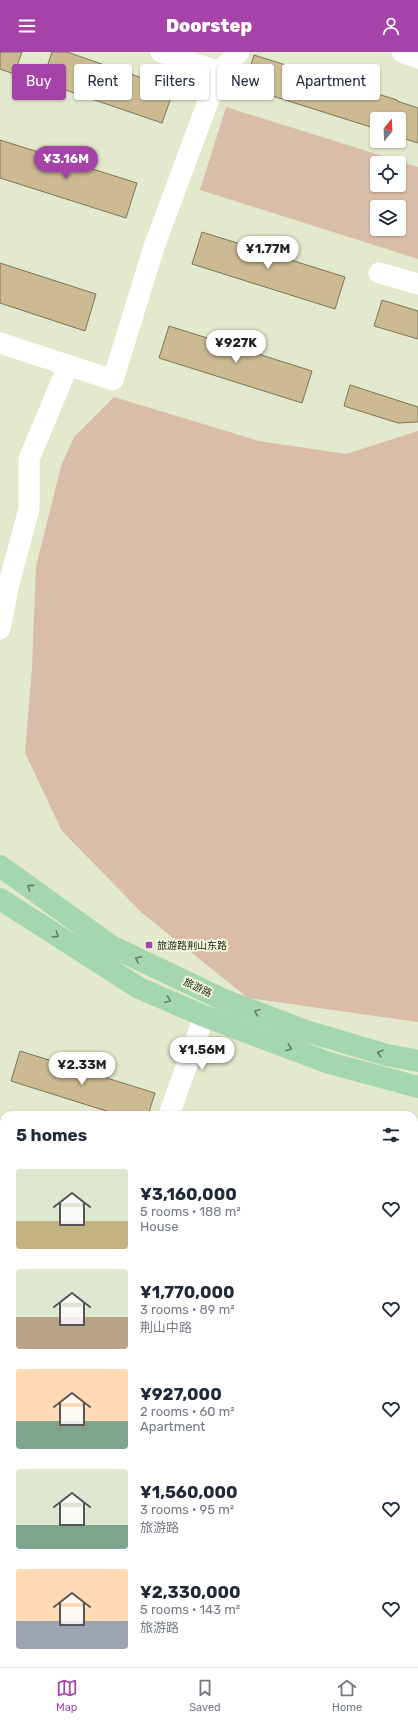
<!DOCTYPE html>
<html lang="en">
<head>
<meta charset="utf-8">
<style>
	:root { --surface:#fff; --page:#f2f2f3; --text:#1f2937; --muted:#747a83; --line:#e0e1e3; --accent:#a543a9 }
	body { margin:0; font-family:Rubik,"Noto Sans SC",sans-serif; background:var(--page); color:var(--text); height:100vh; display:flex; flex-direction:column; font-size:15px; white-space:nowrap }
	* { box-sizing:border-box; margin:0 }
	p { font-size:13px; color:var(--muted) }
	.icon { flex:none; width:22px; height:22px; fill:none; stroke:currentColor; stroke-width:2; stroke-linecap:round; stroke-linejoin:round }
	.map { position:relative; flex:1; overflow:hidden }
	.panel { position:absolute; left:0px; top:1059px; width:418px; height:556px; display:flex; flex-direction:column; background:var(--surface); border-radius:12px 12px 0 0; box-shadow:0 1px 3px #0004 }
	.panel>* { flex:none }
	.hud { position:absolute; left:12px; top:12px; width:394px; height:36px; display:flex; gap:8px }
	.needle { width:26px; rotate:19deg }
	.buttons { position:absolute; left:370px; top:60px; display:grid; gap:8px }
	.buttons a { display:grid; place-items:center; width:36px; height:36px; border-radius:4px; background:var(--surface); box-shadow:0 1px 3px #0004; font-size:20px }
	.price { position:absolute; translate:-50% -34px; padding:0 9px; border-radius:14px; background:#fff; color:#222; font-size:13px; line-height:26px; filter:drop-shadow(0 1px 2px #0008) }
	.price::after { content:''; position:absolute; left:50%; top:24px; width:12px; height:9px; margin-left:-6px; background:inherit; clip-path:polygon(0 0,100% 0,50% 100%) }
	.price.current { background:var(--accent); color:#fff }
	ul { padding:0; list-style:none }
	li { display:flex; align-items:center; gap:12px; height:100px; padding:0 16px }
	li span { display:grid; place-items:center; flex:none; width:112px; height:80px; border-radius:4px; color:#555 }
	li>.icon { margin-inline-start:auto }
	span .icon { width:48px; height:48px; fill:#fffc; stroke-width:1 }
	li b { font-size:17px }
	h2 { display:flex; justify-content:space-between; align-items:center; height:48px; padding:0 16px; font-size:17px }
	.chip { padding:0 14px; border-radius:4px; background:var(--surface); box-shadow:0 1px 3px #0004; font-size:14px; line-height:36px }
	.chip.current { background:var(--accent); color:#fff }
	header { display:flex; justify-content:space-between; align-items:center; height:52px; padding:0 16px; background:var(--accent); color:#fff; font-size:18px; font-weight:800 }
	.tab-bar { display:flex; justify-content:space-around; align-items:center; height:56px; border-top:1px solid var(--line); background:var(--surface); font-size:11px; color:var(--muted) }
	.tab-bar a { display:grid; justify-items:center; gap:2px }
	.tab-bar .current { color:var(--accent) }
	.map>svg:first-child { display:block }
	.green { fill:#dabda8; fill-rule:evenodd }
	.building { fill:#ccbb92; stroke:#7d7359 }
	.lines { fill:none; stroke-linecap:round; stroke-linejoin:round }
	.minor { stroke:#fff; stroke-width:21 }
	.major { stroke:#a4d6af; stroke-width:22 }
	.oneway { stroke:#637e64 }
	.poi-dot { fill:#a543a9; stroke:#eff6d9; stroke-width:1.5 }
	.labels { text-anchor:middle; stroke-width:4; stroke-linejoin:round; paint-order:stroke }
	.poi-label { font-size:10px; fill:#22251a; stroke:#eff6d9; text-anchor:start }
	.street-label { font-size:10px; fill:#22251a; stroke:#eff6d9 }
</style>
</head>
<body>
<header><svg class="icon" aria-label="menu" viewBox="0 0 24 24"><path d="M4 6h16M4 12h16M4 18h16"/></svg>Doorstep<svg class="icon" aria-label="person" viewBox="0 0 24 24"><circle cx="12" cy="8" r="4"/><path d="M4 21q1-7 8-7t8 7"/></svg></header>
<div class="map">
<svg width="418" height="1615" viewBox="0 0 418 1615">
	<rect width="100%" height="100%" fill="#e2e9cc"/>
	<g class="green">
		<path d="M226,55L418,115V207L200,138ZM377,111H399V133H377ZM377,155H399V177H377Z"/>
		<path d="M114,345L259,389L346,402L418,379V970L248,946L142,861L62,779L25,701L32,615L36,514L61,414L74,385Z"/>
		<rect x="414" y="1388" width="4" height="50"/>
		<rect x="414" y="1477" width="4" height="50"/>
	</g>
	<g class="building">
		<path d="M0,0H22L14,22L0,17Z"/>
		<path d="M52,0H67L174,37L162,71L42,30Z"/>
		<path d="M254,3L397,48V49L418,56V91L399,85V67H377V77L244,35Z"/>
		<path d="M0,88L137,131L126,166L0,126Z"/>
		<path d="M202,180L345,225L335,257L192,212Z"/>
		<path d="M0,211L96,242L85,279L0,251Z"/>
		<path d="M382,248L418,259V287L374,274Z"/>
		<path d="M169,274L312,319L302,351L159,306Z"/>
		<path d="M350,333L418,355V370L398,371L344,354Z"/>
		<path d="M20,999L155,1041L148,1063H119L11,1029Z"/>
	</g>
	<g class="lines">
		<g class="minor">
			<path d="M161,0L219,20L239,0"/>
			<path d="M402,0L418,6"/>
			<path d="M379,221L418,232"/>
			<path d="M0,291L113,328L154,195L219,20"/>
			<path d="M0,577L9,531L29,457V407L68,314"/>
			<path d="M169,1063L204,964"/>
			<path d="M414,1147L418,1137"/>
			<path d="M414,1287L418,1288"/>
			<path d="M71,1611V1615"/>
			<path d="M319,1615V1611"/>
		</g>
		<g class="major">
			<path d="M0,814L111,894L224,948L306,979L387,1003L418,1009"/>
			<path d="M0,847L139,936L204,964L329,1011L418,1035"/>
		</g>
	</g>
	<defs><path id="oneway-chevron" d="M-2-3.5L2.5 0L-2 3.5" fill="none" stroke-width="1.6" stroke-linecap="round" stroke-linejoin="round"/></defs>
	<g class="oneway">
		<use href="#oneway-chevron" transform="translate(30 835) rotate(-144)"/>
		<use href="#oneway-chevron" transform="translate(56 883) rotate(33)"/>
		<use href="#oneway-chevron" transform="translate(138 907) rotate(-155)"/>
		<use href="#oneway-chevron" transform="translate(168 948) rotate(23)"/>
		<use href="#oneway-chevron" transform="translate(257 960) rotate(-159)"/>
		<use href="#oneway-chevron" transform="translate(289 996) rotate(21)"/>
		<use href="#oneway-chevron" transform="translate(380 1001) rotate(-164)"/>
	</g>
	<rect class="poi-dot" x="145" y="889" width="8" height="8" rx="2"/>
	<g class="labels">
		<g class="poi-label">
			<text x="157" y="897">旅游路荆山东路</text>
		</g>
		<g class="street-label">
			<text transform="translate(198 935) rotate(25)" y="4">旅游路</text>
		</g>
	</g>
</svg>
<div class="buttons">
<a><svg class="needle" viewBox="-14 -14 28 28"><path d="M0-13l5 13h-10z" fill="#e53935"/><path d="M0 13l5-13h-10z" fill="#747a83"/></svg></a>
<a><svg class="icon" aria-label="locate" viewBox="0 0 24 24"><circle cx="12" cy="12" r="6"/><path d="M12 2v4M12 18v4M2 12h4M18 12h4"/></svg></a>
<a><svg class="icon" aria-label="layers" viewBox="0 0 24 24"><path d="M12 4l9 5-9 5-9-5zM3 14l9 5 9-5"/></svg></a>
</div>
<b class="price current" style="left:66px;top:128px">¥3.16M</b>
<b class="price" style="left:268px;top:218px">¥1.77M</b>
<b class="price" style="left:236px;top:312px">¥927K</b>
<b class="price" style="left:202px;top:1019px">¥1.56M</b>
<b class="price" style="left:82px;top:1034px">¥2.33M</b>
<div class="hud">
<a class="chip current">Buy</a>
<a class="chip">Rent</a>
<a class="chip">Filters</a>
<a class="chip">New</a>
<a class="chip">Apartment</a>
</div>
<section class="panel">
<h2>5 homes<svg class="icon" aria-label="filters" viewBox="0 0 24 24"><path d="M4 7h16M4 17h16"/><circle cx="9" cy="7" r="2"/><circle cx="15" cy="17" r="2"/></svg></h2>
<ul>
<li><span style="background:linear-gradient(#dfe7d0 65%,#c2b280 0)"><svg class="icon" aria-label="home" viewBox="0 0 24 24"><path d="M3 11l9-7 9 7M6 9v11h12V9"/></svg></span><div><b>¥3,160,000</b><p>5 rooms · 188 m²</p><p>House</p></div><svg class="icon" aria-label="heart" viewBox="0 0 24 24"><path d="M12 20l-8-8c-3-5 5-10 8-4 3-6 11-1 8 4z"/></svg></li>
<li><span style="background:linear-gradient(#dfe7d0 60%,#b9a48a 0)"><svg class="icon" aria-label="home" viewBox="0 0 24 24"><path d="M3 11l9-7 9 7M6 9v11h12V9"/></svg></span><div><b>¥1,770,000</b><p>3 rooms · 89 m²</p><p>荆山中路</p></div><svg class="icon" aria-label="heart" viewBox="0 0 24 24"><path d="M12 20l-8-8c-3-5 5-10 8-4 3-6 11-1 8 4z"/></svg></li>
<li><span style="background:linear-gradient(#ffd9b3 65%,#7fa58c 0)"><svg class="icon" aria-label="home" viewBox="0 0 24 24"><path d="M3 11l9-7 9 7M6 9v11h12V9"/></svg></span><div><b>¥927,000</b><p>2 rooms · 60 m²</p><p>Apartment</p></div><svg class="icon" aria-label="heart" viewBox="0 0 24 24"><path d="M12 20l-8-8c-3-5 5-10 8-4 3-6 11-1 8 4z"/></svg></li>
<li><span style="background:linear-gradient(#dfe7d0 70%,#7fa58c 0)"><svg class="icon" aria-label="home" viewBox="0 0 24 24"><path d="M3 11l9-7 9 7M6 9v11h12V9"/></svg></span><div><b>¥1,560,000</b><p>3 rooms · 95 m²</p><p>旅游路</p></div><svg class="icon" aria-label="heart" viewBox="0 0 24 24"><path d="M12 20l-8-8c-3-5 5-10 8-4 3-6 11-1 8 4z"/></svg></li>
<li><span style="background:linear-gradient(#ffd9b3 65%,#9aa5b1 0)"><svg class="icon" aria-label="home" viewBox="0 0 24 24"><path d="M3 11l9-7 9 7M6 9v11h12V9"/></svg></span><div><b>¥2,330,000</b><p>5 rooms · 143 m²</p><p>旅游路</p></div><svg class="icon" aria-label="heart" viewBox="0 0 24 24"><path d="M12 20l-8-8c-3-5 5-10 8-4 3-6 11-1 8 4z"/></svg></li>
</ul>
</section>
</div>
<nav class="tab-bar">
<a class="current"><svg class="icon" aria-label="map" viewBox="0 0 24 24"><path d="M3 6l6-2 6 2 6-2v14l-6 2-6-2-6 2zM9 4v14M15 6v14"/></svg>Map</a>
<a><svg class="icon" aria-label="saved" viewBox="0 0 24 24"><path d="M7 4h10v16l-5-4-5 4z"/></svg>Saved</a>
<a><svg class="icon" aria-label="home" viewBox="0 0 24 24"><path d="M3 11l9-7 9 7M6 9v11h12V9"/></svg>Home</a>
</nav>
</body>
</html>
